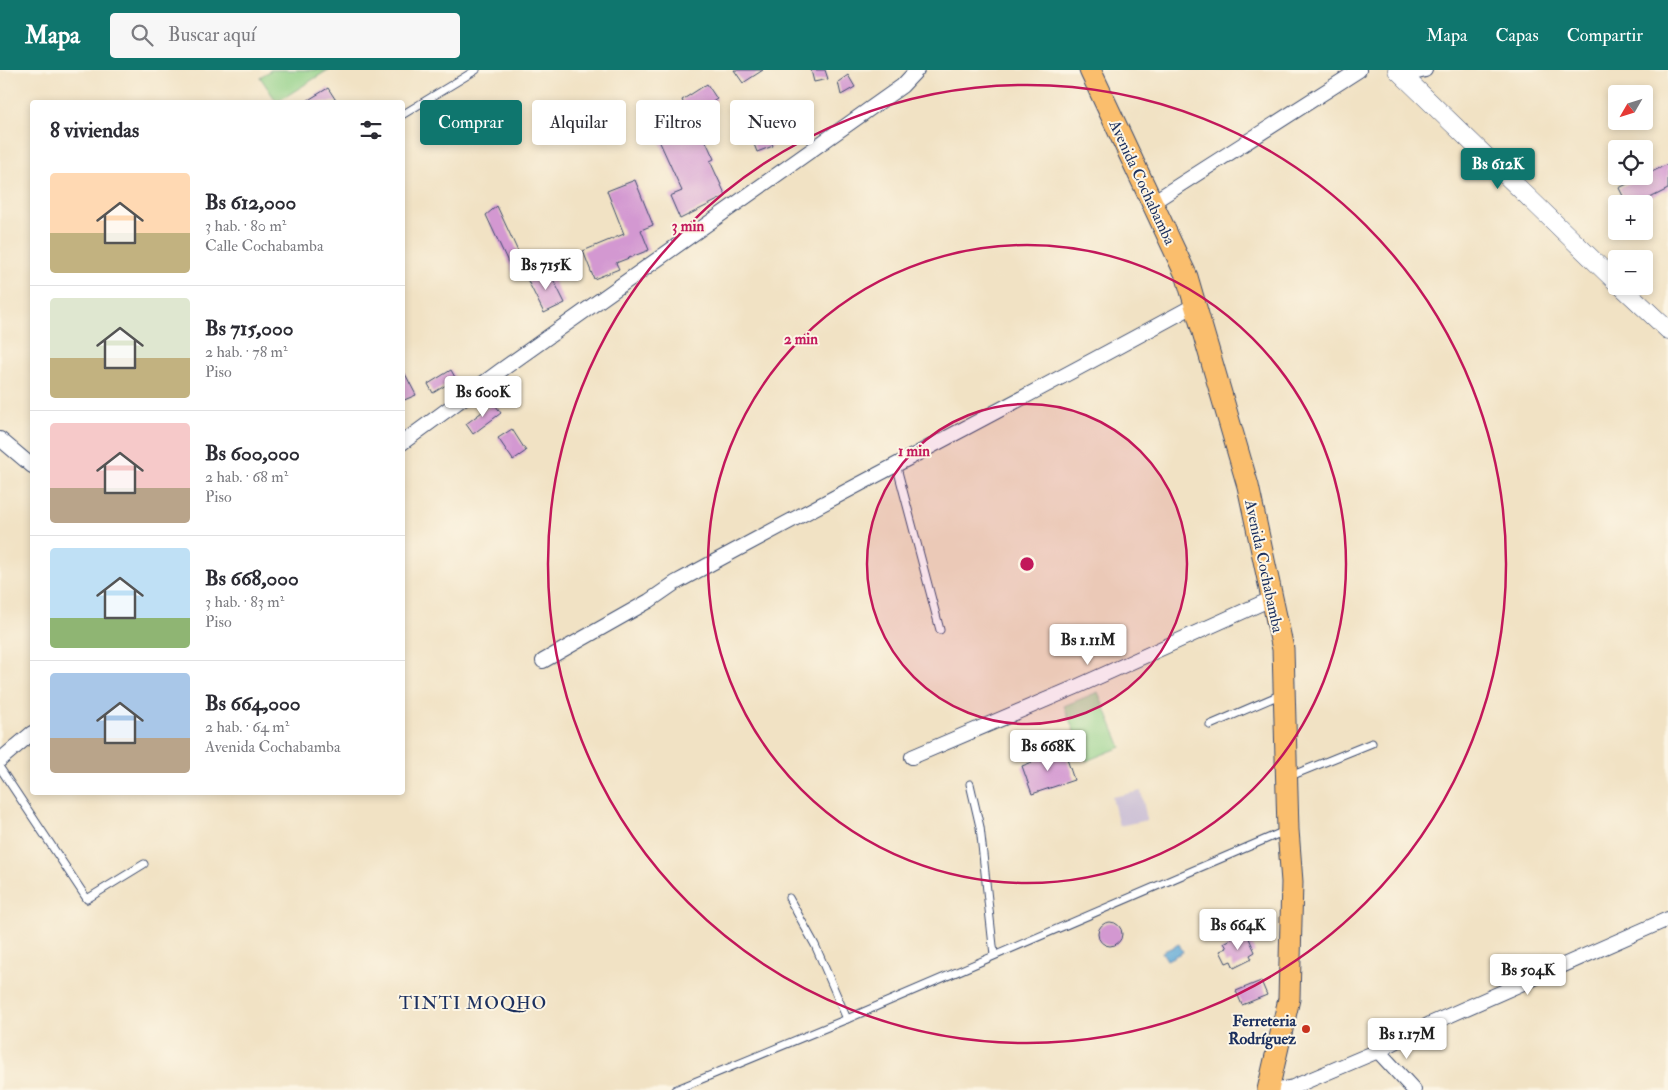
<!DOCTYPE html>
<html lang="es">
<head>
<meta charset="utf-8">
<style>
	:root { --surface:#fff; --page:#f7f7f7; --text:#2b2b33; --muted:#7c7c81; --line:#e1e1e2; --accent:#0f766e }
	body { margin:0; font-family:"IM FELL Double Pica",serif; background:var(--page); color:var(--text); height:100vh; display:flex; flex-direction:column; font-size:19px; white-space:nowrap }
	* { box-sizing:border-box; margin:0 }
	p { font-size:16px; color:var(--muted) }
	.icon { flex:none; width:28px; height:28px; fill:none; stroke:currentColor; stroke-width:2; stroke-linecap:round; stroke-linejoin:round }
	.map { position:relative; flex:1; overflow:hidden }
	.sheet { position:absolute; left:30px; top:30px; width:375px; height:695px; display:flex; flex-direction:column; background:var(--surface); border-radius:5px; box-shadow:0 2px 8px #0003 }
	.sheet>* { flex:none }
	.guide { position:absolute; left:420px; top:30px; width:475px; height:45px; display:flex; gap:10px }
	.needle { width:32px; rotate:231deg }
	.tools { position:absolute; left:1608px; top:15px; display:grid; gap:10px }
	.tools a { display:grid; place-items:center; width:45px; height:45px; border-radius:5px; background:var(--surface); box-shadow:0 2px 8px #0003; font-size:25px }
	.price { position:absolute; translate:-50% -42px; padding:0 11px; border-radius:5px; background:#fff; color:#222; font-size:16px; line-height:32px; filter:drop-shadow(0 1px 2px #0008) }
	.price::after { content:''; position:absolute; left:50%; top:30px; width:15px; height:11px; margin-left:-8px; background:inherit; clip-path:polygon(0 0,100% 0,50% 100%) }
	.price.active { background:var(--accent); color:#fff }
	ul { padding:0; list-style:none }
	li { display:flex; align-items:center; gap:15px; height:125px; padding:0 20px }
	li+li { border-top:1px solid var(--line) }
	li span { display:grid; place-items:center; flex:none; width:140px; height:100px; border-radius:5px; color:#555 }
	li>.icon { margin-inline-start:auto }
	span .icon { width:60px; height:60px; fill:#fffc; stroke-width:1 }
	li b { font-size:21px }
	h2 { display:flex; justify-content:space-between; align-items:center; height:60px; padding:0 20px; font-size:21px }
	.pill { padding:0 18px; border-radius:5px; background:var(--surface); box-shadow:0 2px 8px #0003; font-size:18px; line-height:45px }
	.pill.active { background:var(--accent); color:#fff }
	header { display:flex; align-items:center; gap:30px; box-sizing:border-box; height:70px; padding:0 25px; background:var(--accent); color:#fff }
	header strong { font-size:24px }
	nav { display:flex; gap:28px; margin-inline-start:auto; font-size:18px }
	.search { width:350px; height:45px; background:var(--page); display:flex; align-items:center; gap:12px; box-sizing:border-box; padding:0 18px; border-radius:5px; color:var(--muted); font-size:19px }
	.map>svg:first-child { display:block }
	.industrial { fill:#cbbfd5 }
	.green { fill:#8fcf86; stroke:#557f72 }
	.water { fill:#5fa8d6; stroke:#3d6c9a }
	.building { fill:#d398d1 }
	.lines { fill:none; stroke-linecap:round; stroke-linejoin:round }
	.service-casing { stroke:#3b4a6d; stroke-width:9 }
	.minor-casing { stroke:#3b4a6d; stroke-width:16 }
	.tertiary-casing { stroke:#3b4a6d; stroke-width:19 }
	.primary-casing { stroke:#3b4a6d; stroke-width:23 }
	.service { stroke:#fff; stroke-width:7 }
	.minor { stroke:#fff; stroke-width:14 }
	.tertiary { stroke:#fff; stroke-width:18 }
	.primary { stroke:#fabe6d; stroke-width:21 }
	.ring { fill:none; stroke:#c2185b; stroke-width:2.5 }
	.poi-dot { fill:#c8321e; stroke:#fcf5e5; stroke-width:2 }
	.labels { text-anchor:middle; stroke-width:4; stroke-linejoin:round; paint-order:stroke }
	.street-label { font-size:16px; fill:#1b2f5e; stroke:#fcf5e5 }
	.poi-label { font-size:16px; font-weight:bold; fill:#1b2f5e; stroke:#fcf5e5; text-anchor:end }
	.neighbourhood-label { font-size:18px; letter-spacing:1px; fill:#1b2f5e; stroke:#fcf5e5 }
	.centre { fill:#c2185b; stroke:#fcf5e5; stroke-width:2.5 }
	.ring-label { font-size:15px; text-anchor:middle; font-weight:bold; fill:#c2185b; stroke:#fcf5e5; stroke-width:4; stroke-linejoin:round; paint-order:stroke }
</style>
</head>
<body>
<header>
<strong>Mapa</strong>
<div class="search"><svg class="icon" aria-label="search" viewBox="0 0 24 24"><circle cx="10" cy="10" r="6"/><path d="M15 15l6 6"/></svg>Buscar aquí</div>
<nav><a>Mapa</a><a>Capas</a><a>Compartir</a></nav>
</header>
<div class="map">
<svg width="1668" height="1020" viewBox="0 0 1668 1020">
	<rect width="100%" height="100%" fill="#fcf5e5"/>
	<filter id="ink" filterUnits="userSpaceOnUse"><feTurbulence type="fractalNoise" baseFrequency=".02" numOctaves="2"/><feDisplacementMap in="SourceGraphic" scale="10" xChannelSelector="R" yChannelSelector="G"/><feConvolveMatrix kernelMatrix="1 2 1 2 8 2 1 2 1" color-interpolation-filters="sRGB"/></filter>
	<filter id="wash" filterUnits="userSpaceOnUse"><feTurbulence type="fractalNoise" baseFrequency=".0096" numOctaves="4" result="noise"/><feDisplacementMap in="SourceGraphic" scale="20" xChannelSelector="R" yChannelSelector="G"/><feGaussianBlur stdDeviation="1.12" result="paint"/><feColorMatrix in="noise" values="0 0 0 0 0 0 0 0 0 0 0 0 0 0 0 0 0 1.4 0 .05"/><feComposite in="paint" operator="in"/></filter>
	<g filter="url(#wash)">
		<rect width="100%" height="100%" fill="#f1e2c4"/>
		<path class="industrial" d="M1141,721L1147,750L1119,756L1112,727Z"/>
		<g class="green">
			<path d="M271,0H328L277,32L260,7Z"/>
			<path d="M1098,622L1121,677L1086,691L1064,636Z"/>
		</g>
		<path class="water" d="M1179,874L1183,882L1167,890L1162,882Z"/>
		<g id="blocks">
			<g class="building">
				<path d="M734,0H763L743,13Z"/>
				<path d="M811,0H825L828,9L814,12Z"/>
				<path d="M848,5L855,17L841,25L838,12Z"/>
				<path d="M707,14L717,29L697,42L694,36L686,39L682,30Z"/>
				<path d="M328,18L337,32H305Z"/>
				<path d="M762,50L773,76L757,82L747,56Z"/>
				<path d="M699,56L714,89L710,91L726,126L680,149L670,126L682,121L657,66L674,59L677,66Z"/>
				<path d="M1668,94V119L1638,134H1627L1619,118Z"/>
				<path d="M635,110L653,155L641,160L649,180L616,193L619,199L594,209L583,181L624,164L607,121Z"/>
				<path d="M497,136L527,201L515,207L486,145Z"/>
				<path d="M548,199L565,233L544,243L527,209Z"/>
				<path d="M402,298L416,325L402,331Z"/>
				<path d="M451,300L456,309L433,323L428,314Z"/>
				<path d="M494,333L501,343L473,364L466,354Z"/>
				<path d="M512,359L526,381L513,390L498,368Z"/>
				<path d="M1064,680L1074,710L1032,724L1022,696Z"/>
				<circle cx="1110" cy="864" r="12"/>
				<path d="M1237,866L1239,870L1248,866L1255,882L1250,885L1252,889L1234,898L1231,891L1226,893L1220,881L1227,878L1224,873Z"/>
				<path d="M1261,911L1267,925L1242,935L1236,921Z"/>
			</g>
		</g>
	</g>
	<g filter="url(#ink)">
		<use href="#blocks" fill-opacity="0" stroke="#3b4a6d" stroke-width="1"/>
		<g class="lines">
			<defs>
				<g id="service">
					<path d="M402,45L476,0"/>
					<path d="M896,394L940,560"/>
					<path d="M1210,655L1282,624"/>
					<path d="M0,698L87,829L144,794"/>
					<path d="M1288,707L1372,673"/>
					<path d="M970,714L980,757L994,885"/>
					<path d="M789,828L815,875L847,949"/>
					<path d="M675,1020L847,949L1285,761"/>
				</g>
				<g id="minor">
					<path d="M1402,6L1425,0"/>
					<path d="M1153,132L1359,0"/>
					<path d="M0,369L32,396"/>
					<path d="M402,373L500,301L902,16L917,0"/>
					<path d="M543,591L649,531L675,513C848,419 1023,329 1195,235"/>
					<path d="M912,687L1076,617L1273,528"/>
					<path d="M0,690L32,663"/>
					<path d="M1378,981L1414,1020"/>
					<path d="M1278,1020L1293,1017L1378,981L1430,954L1668,849"/>
				</g>
				<g id="tertiary">
					<path d="M1397,0L1616,212"/>
					<path d="M1621,216L1668,260"/>
				</g>
				<path id="primary" d="M1090,0L1187,207L1248,416L1283,579L1288,760L1292,812L1289,929L1268,1020"/>
			</defs>
			<use href="#service" class="service-casing"/>
			<use href="#minor" class="minor-casing"/>
			<use href="#tertiary" class="tertiary-casing"/>
			<use href="#primary" class="primary-casing"/>
			<use href="#service" class="service"/>
			<use href="#minor" class="minor"/>
			<use href="#tertiary" class="tertiary"/>
			<use href="#primary" class="primary"/>
		</g>
	</g>
	<circle cx="1027" cy="494" r="160" fill="#c2185b" fill-opacity=".12"/>
	<g class="ring">
		<circle cx="1027" cy="494" r="160"/>
		<circle cx="1027" cy="494" r="319"/>
		<circle cx="1027" cy="494" r="479"/>
	</g>
	<circle class="poi-dot" cx="1306" cy="959" r="5"/>
	<g class="labels">
		<g class="street-label">
			<text transform="translate(1143 112) rotate(65)" y="6">Avenida Cochabamba</text>
			<text transform="translate(1265 496) rotate(78)" y="6">Avenida Cochabamba</text>
		</g>
		<g class="poi-label">
			<text x="1296" y="956">Ferreteria<tspan x="1296" dy="18">Rodríguez</tspan></text>
		</g>
		<g class="neighbourhood-label">
			<text x="473" y="939">TINTI MOQHO</text>
		</g>
	</g>
	<circle cx="1027" cy="494" r="8" class="centre"/>
	<g class="ring-label">
		<text x="688" y="161">3 min</text>
		<text x="801" y="274">2 min</text>
		<text x="914" y="386">1 min</text>
	</g>
</svg>
<div class="tools">
<a><svg class="needle" viewBox="-14 -14 28 28"><path d="M0-13l5 13h-10z" fill="#e53935"/><path d="M0 13l5-13h-10z" fill="#7c7c81"/></svg></a>
<a><svg class="icon" aria-label="locate" viewBox="0 0 24 24"><circle cx="12" cy="12" r="6"/><path d="M12 2v4M12 18v4M2 12h4M18 12h4"/></svg></a>
<a>+</a>
<a>−</a>
</div>
<b class="price active" style="left:1498px;top:120px">Bs 612K</b>
<b class="price" style="left:546px;top:221px">Bs 715K</b>
<b class="price" style="left:483px;top:348px">Bs 600K</b>
<b class="price" style="left:1088px;top:596px">Bs 1.11M</b>
<b class="price" style="left:1048px;top:702px">Bs 668K</b>
<b class="price" style="left:1238px;top:881px">Bs 664K</b>
<b class="price" style="left:1528px;top:926px">Bs 504K</b>
<b class="price" style="left:1407px;top:990px">Bs 1.17M</b>
<div class="guide">
<a class="pill active">Comprar</a>
<a class="pill">Alquilar</a>
<a class="pill">Filtros</a>
<a class="pill">Nuevo</a>
</div>
<section class="sheet">
<h2>8 viviendas<svg class="icon" aria-label="filters" viewBox="0 0 24 24"><path d="M4 7h16M4 17h16"/><circle cx="9" cy="7" r="2"/><circle cx="15" cy="17" r="2"/></svg></h2>
<ul>
<li><span style="background:linear-gradient(#ffd9b3 60%,#c2b280 0)"><svg class="icon" aria-label="home" viewBox="0 0 24 24"><path d="M3 11l9-7 9 7M6 9v11h12V9"/></svg></span><div><b>Bs 612,000</b><p>3 hab. · 80 m²</p><p>Calle Cochabamba</p></div></li>
<li><span style="background:linear-gradient(#dfe7d0 60%,#c2b280 0)"><svg class="icon" aria-label="home" viewBox="0 0 24 24"><path d="M3 11l9-7 9 7M6 9v11h12V9"/></svg></span><div><b>Bs 715,000</b><p>2 hab. · 78 m²</p><p>Piso</p></div></li>
<li><span style="background:linear-gradient(#f6c9c9 65%,#b9a48a 0)"><svg class="icon" aria-label="home" viewBox="0 0 24 24"><path d="M3 11l9-7 9 7M6 9v11h12V9"/></svg></span><div><b>Bs 600,000</b><p>2 hab. · 68 m²</p><p>Piso</p></div></li>
<li><span style="background:linear-gradient(#bfe0f5 70%,#8fb573 0)"><svg class="icon" aria-label="home" viewBox="0 0 24 24"><path d="M3 11l9-7 9 7M6 9v11h12V9"/></svg></span><div><b>Bs 668,000</b><p>3 hab. · 83 m²</p><p>Piso</p></div></li>
<li><span style="background:linear-gradient(#a9c7e8 65%,#b9a48a 0)"><svg class="icon" aria-label="home" viewBox="0 0 24 24"><path d="M3 11l9-7 9 7M6 9v11h12V9"/></svg></span><div><b>Bs 664,000</b><p>2 hab. · 64 m²</p><p>Avenida Cochabamba</p></div></li>
</ul>
</section>
</div>
</body>
</html>
